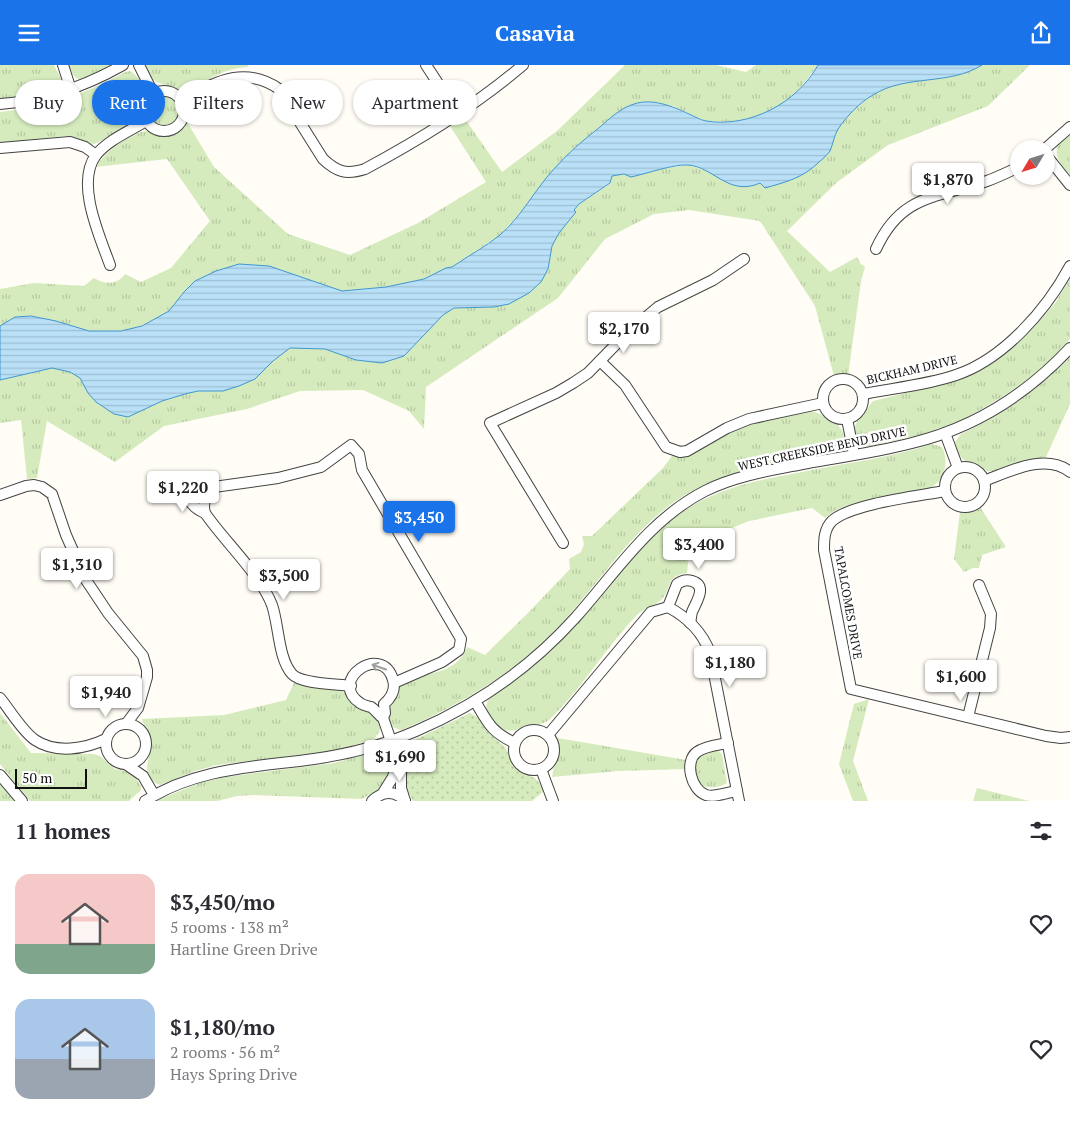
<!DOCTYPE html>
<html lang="en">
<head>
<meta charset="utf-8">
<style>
	:root { --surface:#fff; --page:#f2f2f3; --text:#2b2b33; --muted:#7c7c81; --accent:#1a73e8 }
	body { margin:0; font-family:"PT Serif",serif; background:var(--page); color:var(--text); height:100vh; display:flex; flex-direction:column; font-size:19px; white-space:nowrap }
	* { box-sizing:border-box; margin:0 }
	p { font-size:16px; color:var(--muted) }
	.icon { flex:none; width:28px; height:28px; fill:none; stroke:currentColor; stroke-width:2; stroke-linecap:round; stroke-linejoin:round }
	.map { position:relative; height:736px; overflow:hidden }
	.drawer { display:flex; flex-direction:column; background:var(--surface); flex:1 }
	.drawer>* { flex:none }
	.hud { position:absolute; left:15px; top:15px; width:500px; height:45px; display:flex; gap:10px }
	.needle { width:32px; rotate:232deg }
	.fabs { position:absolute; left:1010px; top:75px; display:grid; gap:10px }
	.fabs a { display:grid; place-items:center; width:45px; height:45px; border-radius:50%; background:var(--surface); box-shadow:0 1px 4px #0004; font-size:25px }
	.scale { position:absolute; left:15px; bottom:12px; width:72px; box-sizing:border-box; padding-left:5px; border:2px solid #111; border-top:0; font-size:14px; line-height:18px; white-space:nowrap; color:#111; -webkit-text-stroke:4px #fff; paint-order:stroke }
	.price { position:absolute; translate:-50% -42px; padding:0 11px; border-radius:5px; background:#fff; color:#222; font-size:16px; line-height:32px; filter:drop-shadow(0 1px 2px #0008) }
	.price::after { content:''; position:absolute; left:50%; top:30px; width:15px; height:11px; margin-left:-8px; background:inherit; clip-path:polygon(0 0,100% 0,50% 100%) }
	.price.active { background:var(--accent); color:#fff }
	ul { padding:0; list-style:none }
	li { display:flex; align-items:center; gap:15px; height:125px; padding:0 15px }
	li span { display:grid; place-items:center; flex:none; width:140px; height:100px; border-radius:15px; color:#555 }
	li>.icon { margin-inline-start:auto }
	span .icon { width:60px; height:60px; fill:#fffc; stroke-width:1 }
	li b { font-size:21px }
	h2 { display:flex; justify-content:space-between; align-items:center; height:60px; padding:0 15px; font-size:21px }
	.pill { padding:0 18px; border-radius:22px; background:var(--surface); box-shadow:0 1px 4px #0004; font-size:18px; line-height:45px }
	.pill.active { background:var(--accent); color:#fff }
	header { display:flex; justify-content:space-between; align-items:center; height:65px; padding:0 15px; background:var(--accent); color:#fff; font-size:22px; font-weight:700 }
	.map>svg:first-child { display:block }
	.grass { fill:url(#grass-tufts) }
	.park { fill:url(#park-dots) }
	.water { fill:url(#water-rules); stroke:#3f96cf }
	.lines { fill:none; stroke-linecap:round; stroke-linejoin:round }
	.minor-casing { stroke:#444; stroke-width:12 }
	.minor { stroke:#fff; stroke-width:10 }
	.oneway { stroke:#a0a0a0 }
	.labels { text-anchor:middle; stroke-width:5; stroke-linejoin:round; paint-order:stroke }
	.street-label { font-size:12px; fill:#111; stroke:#fff }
</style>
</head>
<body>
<header><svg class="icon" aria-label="menu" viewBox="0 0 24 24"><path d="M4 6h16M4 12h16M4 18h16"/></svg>Casavia<svg class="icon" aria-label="share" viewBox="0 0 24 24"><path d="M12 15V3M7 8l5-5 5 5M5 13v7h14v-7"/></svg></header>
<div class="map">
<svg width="1070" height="736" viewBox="0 0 1070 736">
	<defs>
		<pattern id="grass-tufts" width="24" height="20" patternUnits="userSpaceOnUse" patternTransform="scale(1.25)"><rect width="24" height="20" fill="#d5ebbd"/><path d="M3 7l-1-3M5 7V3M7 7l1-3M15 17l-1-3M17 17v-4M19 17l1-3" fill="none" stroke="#b6c8a1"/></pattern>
		<pattern id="park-dots" width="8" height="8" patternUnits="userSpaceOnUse" patternTransform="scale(1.25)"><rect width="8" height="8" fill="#d5ebbd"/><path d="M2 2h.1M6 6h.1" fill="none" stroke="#b6c8a1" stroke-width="1.8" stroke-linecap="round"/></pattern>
		<pattern id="water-rules" width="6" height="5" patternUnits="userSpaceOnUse" patternTransform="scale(1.25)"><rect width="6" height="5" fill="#b9e0f7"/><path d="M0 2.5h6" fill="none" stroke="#9ebfd3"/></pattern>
	</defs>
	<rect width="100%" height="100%" fill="#fffdf5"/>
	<g class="grass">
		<path d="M0,0H54L61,14C60,18 59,22 55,25C47,31 12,34 0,35Z"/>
		<path d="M68,0H112L92,11L79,15L73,10Z"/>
		<path d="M146,0H248V2C232,3 220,8 207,15C200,19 193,25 185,25C180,26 175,23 170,22C158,18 147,14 146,0Z"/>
		<path d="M625,0H716L746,7L756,0H818L797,27L780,40L755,52L733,57L705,56L673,41L615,49L574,83L552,106L521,147L500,170L452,202L446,203L424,214L386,222L342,226L311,216H195L184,227L169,246L142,261L121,266H89L56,256L31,251L15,252L0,261V224L34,218L84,221L94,213C105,220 117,220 125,209L141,217L171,203L210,156L167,94L95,102C103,89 130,68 146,66C151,66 155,70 160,71C172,72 180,66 187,57L214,102L288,169L350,190L418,158L486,117L450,61L463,51L502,107L558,65Z"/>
		<path d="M982,0H1030L988,41L888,80L836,118L787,166L830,207L857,192L860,198L865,202L861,216L848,311H834L815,241L760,156L689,145L654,149L605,174L558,233L426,322L424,364L409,346L363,325L300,326L247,344L164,361L115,397L47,356L37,413L27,414L21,355L0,358V315L6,312L52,303L70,307L80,313L88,328L128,352L162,336L185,329L198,326H223L273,296L290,283L325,284L356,295L382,298L404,291L443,250L454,243L494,242L509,239L541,217L548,204L552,181L559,168L576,147L574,145L579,139L610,119L612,111L689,100L752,121L829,87C832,80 834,72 837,65C847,48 877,23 897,18C926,11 956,16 982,0Z"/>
		<path d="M130,6C144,14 144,27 140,41C138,46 137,51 133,55C127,63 101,76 92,80L75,72L65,71L0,78V47C46,42 84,30 125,7Z"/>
		<circle cx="164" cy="46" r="14"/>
		<path d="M1070,70V110C1062,99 1055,95 1057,80Z"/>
		<path d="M1070,214V274L1041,305L1002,332L963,355L920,370L866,382L858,377L854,366L856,358L873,336L954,316L978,307L1017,279L1037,259L1056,237Z"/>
		<path d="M1070,292V339L1046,392L1022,396L994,406H987L967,398L958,389L955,377L961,369C1004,349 1036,326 1070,292Z"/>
		<path d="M810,346C827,349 857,367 839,386C825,391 809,392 795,395C752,403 711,412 674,437C629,469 599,518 561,559C515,608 463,638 402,665C376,662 393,630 402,619C426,605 455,612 467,582L485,590L527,549L570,504L569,494L581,487L584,479L582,471H592L663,403L674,388L752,358Z"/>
		<path d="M932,379L942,382C950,398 944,417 928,424L846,441L836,445L825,453L812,443L749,456L690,480L687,508C664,512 673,522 662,534C657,540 644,543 637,550C605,583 582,624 548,656C541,660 535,659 527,661C523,662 520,664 516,665C504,668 494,661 489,650C486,646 485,641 488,636C494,627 509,620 518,613C528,606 537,597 547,589C599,542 633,475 695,439C726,422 758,415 792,409C838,399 887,394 932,379Z"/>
		<path d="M980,442L1006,482L982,490L979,503H973L964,507L954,494L960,447C968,449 973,446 980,442Z"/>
		<path d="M294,618C308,623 323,620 337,624C343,625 371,646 375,651C379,655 380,661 380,666L374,674L344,683L318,688L217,700L195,706L160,720C137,711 152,693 151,677C150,669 144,663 142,654L224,650L286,635Z"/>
		<path d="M869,634L853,696L868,736H853L839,699L854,639Z"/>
		<path d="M0,648L31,688L93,689L100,691L115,704L129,707L135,712L141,721V725L129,736H30L0,699Z"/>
		<path d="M558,673L686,695L685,704L618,706L552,712L554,701L559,689Z"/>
		<path d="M717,685L722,689L727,718C719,723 711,723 702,721C694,712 689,694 704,688C708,686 713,686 717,685Z"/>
		<path d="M377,686L379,691L386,688L389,692L392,705L381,723L362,734L253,730L237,731L217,736H156L199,718L226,712L334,698Z"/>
		<path d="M0,716L16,736H0Z"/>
		<path d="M977,723L1029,736H973Z"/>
	</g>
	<path class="park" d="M470,648L479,653L489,668L505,682L515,701L522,708L535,713L541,720L544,726L532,736H413L405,721L404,699L400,687L402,681Z"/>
	<path class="water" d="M818,0H982C949,21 906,9 873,30C860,37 846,52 838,64C834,71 833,79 830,86C827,90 823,94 819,97C803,113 786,117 765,123L760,118C729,132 714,102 688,100C674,99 645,109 631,112L624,109L612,111L610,118L579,139L574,145L576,147L559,168L552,181L548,204L541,217L529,228L509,239L494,242L454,243L443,250L404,291L382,298L356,295L325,284L290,283L273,296L255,314L239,321L223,326H198L185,329L162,336L128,352L114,349L96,337L88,328L80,313L70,307L52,303L0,315V261L15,252L31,251L56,256L89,266H121L142,261L169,246L184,227L195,216L216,206L239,199L269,201L342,226L386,222L424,214L446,203L452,202C468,191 485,182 500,170C521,152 534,126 553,105C567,89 583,75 600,62C610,53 621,43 634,39C652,33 672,41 689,49C694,51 700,55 706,56C750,63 797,38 818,0Z"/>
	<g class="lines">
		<defs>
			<g id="minor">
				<path d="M63,0L71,25"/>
				<path d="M139,0L153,28"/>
				<path d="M426,0L458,49"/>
				<circle cx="164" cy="46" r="20"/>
				<path d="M181,35C216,17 244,0 279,24L323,94C337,107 346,110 365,104C421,74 475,41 523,0"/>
				<path d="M0,39C45,36 84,22 123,0"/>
				<path d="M0,83L70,77L85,82L96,90"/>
				<path d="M1045,84L1070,62"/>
				<path d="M1046,90L1070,120"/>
				<path d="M876,184C901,129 937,133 987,116C998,112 1008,107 1019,102"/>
				<path d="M110,200C100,172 75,118 96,90C108,75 130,66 146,56"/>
				<path d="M600,296L625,320L666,382L680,387L687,386L727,363L749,354L823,338"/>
				<circle cx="843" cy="334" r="20"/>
				<path d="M863,329C894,323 927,320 956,310C1004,294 1047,244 1070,201"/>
				<path d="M847,354L854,389"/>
				<path d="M945,368L958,403"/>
				<circle cx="965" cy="422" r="20"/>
				<path d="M984,416C1008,407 1046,387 1070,407"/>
				<path d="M214,422C206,430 202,437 205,448C224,476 260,509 272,540C279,560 278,593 292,609C301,619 336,619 351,621"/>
				<path d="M945,426C919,431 850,439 832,456C824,464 824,475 824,485L851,624L1046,671L1061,673L1070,672"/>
				<path d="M0,430L26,421L34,420L42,422L52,429L66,470L86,515L108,548L143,591L147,605V612L138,643L126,659"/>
				<path d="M205,448C195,444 189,438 187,428L196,418L214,422L278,413L321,402L351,380L359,389L362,405L461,574L459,585L442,597L394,618"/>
				<path d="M563,478L490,358L556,328L573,318L588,308L627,268L658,242L713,215L744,194"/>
				<path d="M668,542C687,552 703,568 710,588L739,736"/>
				<path d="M668,542L677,519C681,516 686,514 692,516C708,521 696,537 692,547C691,550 691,555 690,558"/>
				<path d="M0,633C10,645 22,666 35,675C56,689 85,684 106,674"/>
				<path d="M475,636C488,658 491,667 515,678"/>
				<path d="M968,652L990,563L991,549L979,520"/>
				<path d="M383,653L385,648L384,639C391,633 396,625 393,615C383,577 327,615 360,638C364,641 368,641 371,642C376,645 378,650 383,653L401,705V723L405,736"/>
				<circle cx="126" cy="679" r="20"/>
				<circle cx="534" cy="685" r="20"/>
				<path d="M548,670L646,553L651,547L668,542"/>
				<path d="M728,678C718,680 705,681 697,687C684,696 691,725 706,730C714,733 728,727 737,726"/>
				<path d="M127,700L143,711L154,730"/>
				<path d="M541,704L553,736"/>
				<path d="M0,710L22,736"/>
				<path d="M383,728L393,712L397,696"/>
				<path d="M145,736C196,703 255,702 314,694C349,689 384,680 416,666C477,640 532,601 576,552C616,507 650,454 705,426C737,410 773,405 808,398C842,392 878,387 912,378C974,363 1027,329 1070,283"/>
				<path d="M372,736C382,726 395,725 405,736"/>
			</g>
		</defs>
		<use href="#minor" class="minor-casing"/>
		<use href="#minor" class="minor"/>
	</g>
	<defs><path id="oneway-shaft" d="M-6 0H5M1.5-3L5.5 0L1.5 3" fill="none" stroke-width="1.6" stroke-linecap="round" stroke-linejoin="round" transform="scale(1.25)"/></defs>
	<use class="oneway" href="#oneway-shaft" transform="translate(379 602) rotate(-161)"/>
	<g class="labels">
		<g class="street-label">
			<text transform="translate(912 305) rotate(-13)" y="4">BICKHAM DRIVE</text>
			<text transform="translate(822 384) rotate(-12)" y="4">WEST CREEKSIDE BEND DRIVE</text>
			<text transform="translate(848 538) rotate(80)" y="4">TAPALCOMES DRIVE</text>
		</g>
	</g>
</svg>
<div class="fabs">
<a><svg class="needle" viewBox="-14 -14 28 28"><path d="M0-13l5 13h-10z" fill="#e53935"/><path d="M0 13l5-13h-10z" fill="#7c7c81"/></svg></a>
</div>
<div class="scale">50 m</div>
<b class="price" style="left:948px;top:140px">$1,870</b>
<b class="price" style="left:624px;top:289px">$2,170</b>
<b class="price" style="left:183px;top:448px">$1,220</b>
<b class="price active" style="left:419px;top:478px">$3,450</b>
<b class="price" style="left:699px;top:505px">$3,400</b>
<b class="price" style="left:77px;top:525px">$1,310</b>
<b class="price" style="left:284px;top:536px">$3,500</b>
<b class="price" style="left:730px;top:623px">$1,180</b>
<b class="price" style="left:961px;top:637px">$1,600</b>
<b class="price" style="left:106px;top:653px">$1,940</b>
<b class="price" style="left:400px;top:717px">$1,690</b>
<div class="hud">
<a class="pill">Buy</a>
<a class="pill active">Rent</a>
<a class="pill">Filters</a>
<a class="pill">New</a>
<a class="pill">Apartment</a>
</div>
</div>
<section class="drawer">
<h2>11 homes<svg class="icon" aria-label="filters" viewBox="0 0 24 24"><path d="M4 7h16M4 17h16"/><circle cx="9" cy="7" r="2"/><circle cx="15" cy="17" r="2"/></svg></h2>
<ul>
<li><span style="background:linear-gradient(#f6c9c9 70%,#7fa58c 0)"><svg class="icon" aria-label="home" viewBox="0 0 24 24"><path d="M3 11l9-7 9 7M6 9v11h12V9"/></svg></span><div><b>$3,450/mo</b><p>5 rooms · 138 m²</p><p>Hartline Green Drive</p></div><svg class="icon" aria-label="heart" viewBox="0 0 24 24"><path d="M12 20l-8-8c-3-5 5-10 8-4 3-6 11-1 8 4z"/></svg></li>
<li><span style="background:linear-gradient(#a9c7e8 60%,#9aa5b1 0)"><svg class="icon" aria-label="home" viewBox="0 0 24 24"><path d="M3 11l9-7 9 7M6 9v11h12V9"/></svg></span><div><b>$1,180/mo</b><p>2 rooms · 56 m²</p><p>Hays Spring Drive</p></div><svg class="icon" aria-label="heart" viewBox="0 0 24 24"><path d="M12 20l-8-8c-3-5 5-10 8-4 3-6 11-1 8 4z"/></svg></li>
</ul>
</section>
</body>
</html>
